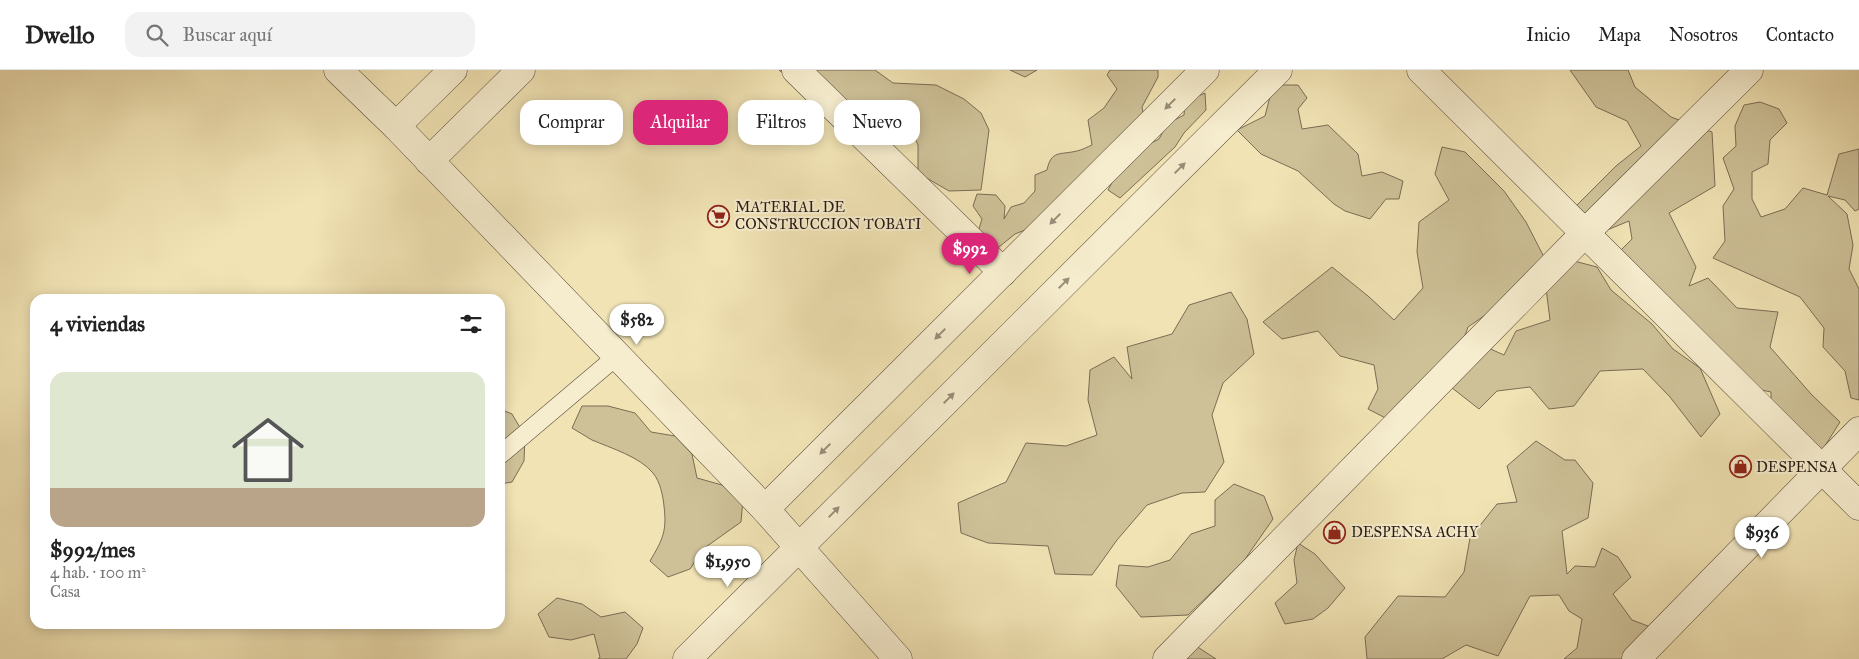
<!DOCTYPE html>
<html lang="es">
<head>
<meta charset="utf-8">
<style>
	:root { --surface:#fff; --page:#f2f2f2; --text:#222; --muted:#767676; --line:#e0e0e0; --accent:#db2777 }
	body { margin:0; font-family:"IM FELL Great Primer",serif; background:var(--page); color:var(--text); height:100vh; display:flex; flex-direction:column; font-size:19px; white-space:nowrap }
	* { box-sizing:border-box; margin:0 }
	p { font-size:16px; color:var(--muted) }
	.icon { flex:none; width:28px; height:28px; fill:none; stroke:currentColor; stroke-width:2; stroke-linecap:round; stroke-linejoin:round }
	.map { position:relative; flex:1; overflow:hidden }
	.side { position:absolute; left:30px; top:224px; width:475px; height:335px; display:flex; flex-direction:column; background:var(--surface); border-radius:15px; box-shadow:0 2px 12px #0003 }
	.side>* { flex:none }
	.guide { position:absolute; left:520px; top:30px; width:475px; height:45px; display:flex; gap:10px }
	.price { position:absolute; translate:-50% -42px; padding:0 11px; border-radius:18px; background:#fff; color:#222; font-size:16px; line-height:32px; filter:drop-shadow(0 1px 2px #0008) }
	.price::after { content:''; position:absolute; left:50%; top:30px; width:15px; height:11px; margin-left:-8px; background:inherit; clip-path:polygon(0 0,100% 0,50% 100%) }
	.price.selected { background:var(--accent); color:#fff }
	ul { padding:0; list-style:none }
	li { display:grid; align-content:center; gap:10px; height:265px; padding:0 20px }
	li span { display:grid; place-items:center; height:155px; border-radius:15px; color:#555 }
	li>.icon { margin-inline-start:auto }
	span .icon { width:90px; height:90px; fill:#fffc; stroke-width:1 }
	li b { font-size:21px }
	h2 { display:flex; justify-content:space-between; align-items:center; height:60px; padding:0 20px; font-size:21px }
	.chip { padding:0 18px; border-radius:15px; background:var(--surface); box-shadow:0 2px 12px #0003; font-size:18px; line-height:45px }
	.chip.selected { background:var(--accent); color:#fff }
	header { display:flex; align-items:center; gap:30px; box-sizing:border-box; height:70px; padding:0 25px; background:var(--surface); border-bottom:1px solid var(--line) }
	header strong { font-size:24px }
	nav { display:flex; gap:28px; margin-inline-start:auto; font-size:18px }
	.search { width:350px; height:45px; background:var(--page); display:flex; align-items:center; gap:12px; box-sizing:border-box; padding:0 18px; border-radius:15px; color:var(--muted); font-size:19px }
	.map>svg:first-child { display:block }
	.green { fill:#cec198; stroke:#7a6d55 }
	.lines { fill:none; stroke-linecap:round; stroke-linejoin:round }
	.service-casing { stroke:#594c3a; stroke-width:19 }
	.minor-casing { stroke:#594c3a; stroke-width:29 }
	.service { stroke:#f6edce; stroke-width:18 }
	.minor { stroke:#f6edce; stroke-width:28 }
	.oneway { fill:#988e79 }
	.labels { text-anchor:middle; stroke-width:4; stroke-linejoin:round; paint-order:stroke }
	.poi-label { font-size:15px; fill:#261912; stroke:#f6edce; text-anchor:start }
</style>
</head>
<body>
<header>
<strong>Dwello</strong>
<div class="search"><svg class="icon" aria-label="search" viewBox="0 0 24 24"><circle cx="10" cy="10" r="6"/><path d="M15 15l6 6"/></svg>Buscar aquí</div>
<nav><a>Inicio</a><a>Mapa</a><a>Nosotros</a><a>Contacto</a></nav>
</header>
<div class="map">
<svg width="1859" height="589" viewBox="0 0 1859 589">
	<rect width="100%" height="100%" fill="#f1e3b4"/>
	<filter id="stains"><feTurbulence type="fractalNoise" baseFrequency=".004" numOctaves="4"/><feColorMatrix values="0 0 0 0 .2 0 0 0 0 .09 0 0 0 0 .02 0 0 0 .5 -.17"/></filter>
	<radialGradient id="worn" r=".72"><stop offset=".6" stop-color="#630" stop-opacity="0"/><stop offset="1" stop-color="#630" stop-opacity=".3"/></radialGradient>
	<g class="green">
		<path d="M779,0H875L893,13L936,15L964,29L981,43L989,60L981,120L949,121L918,103V75L912,62L878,57L859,41L830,32L806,22Z"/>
		<path d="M1010,0H1037L1025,7Z"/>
		<path d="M1110,0H1158V7L1142,37L1145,53L1035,156L1015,164L994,181L978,162L982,149L973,136L977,124L996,125L1005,136L1004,149L1011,137L1024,133L1035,121V105L1047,100C1051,80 1060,85 1077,81C1082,80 1087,77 1092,75L1088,50L1104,38L1117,19L1107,5Z"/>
		<path d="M1570,0H1628L1635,17L1671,47L1712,62L1715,116L1669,143L1696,197L1689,216L1708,208L1737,238L1778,242L1770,277L1811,324L1840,352L1818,387L1771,341V322L1747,317L1618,183L1632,169L1629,151L1595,165L1572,140L1616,96L1641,76L1627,51L1596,37Z"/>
		<path d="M1273,15H1298L1307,28L1298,39L1302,59L1328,55L1358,84L1362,106L1382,102L1403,111L1399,129H1386L1370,149L1345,141L1334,134L1298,101L1261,84L1237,60L1265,46Z"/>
		<path d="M1205,23L1206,40L1184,63L1175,77L1120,128L1108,120L1115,107L1130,95L1142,78L1159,69L1167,54L1184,45L1185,32Z"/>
		<path d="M1760,32L1779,39L1787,53L1770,70L1768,94L1752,102V129L1761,147L1785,139L1803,118L1827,125L1839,84L1859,79V139L1855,141L1845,130L1828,126L1847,144L1853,175L1849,199L1859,219V330L1851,328L1845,301L1823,277L1824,258L1800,227L1713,188L1725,171L1723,136L1734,119L1723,88L1736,76L1735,56L1744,35Z"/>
		<path d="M1442,77L1465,82L1504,121L1526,152L1545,189L1507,230L1468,257L1453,299L1405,358L1368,339L1378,319L1374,295L1340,286L1318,261L1282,269L1263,252L1332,197L1368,226L1394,250L1423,218L1417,182L1419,152L1449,130L1435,104Z"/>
		<path d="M1574,191L1597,197L1611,220L1652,254L1673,279L1700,298L1720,344L1701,367L1670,327L1643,299L1600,301L1574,336L1549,339L1530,317L1497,321L1479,339L1447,314L1486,277L1504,285L1516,261L1550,250L1546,218Z"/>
		<path d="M1231,222L1247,249L1254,284L1223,313L1212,345L1224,392L1205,422L1182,423L1147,435L1117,470L1092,505L1055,504L1048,476L988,473L961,463L958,433L1006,412L1026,373L1066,376L1097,365L1088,330L1090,300L1114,287L1132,309L1127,277L1172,264L1189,235Z"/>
		<path d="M582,336H608L635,343L651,362L675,366L692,384L697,408L722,415L743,429L741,452L703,479L690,499L668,507L650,491C663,469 667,461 664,436C663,426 660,411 653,403C640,387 611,378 592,370C585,366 579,362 572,358Z"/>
		<path d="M500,339L512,344L525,366L524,391L512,412L500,414Z"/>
		<path d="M1536,371L1565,390H1575L1593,413L1588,448L1562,461L1567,504L1575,496L1595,497L1602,478L1618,487L1631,507L1613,524L1632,550L1648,556L1649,583L1645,589H1564L1577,578L1582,549L1569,541L1559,525L1530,526L1498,586L1466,575L1442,589H1367L1365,567L1398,526L1445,527L1464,502L1470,468L1497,434L1517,432L1507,396Z"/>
		<path d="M1234,414L1264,426L1273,449L1243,492L1188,545L1141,547L1116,516L1119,495L1148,497L1170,490L1191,464L1215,456V430Z"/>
		<path d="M1298,473L1315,484L1345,518L1328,538L1313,549L1285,554L1275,533L1297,513L1294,490Z"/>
		<path d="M557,528L582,534L601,547L625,542L643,558L637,574L626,589H598L600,587L594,564L571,570L549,567L538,544Z"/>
		<path d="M1193,574L1216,589H1171Z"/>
	</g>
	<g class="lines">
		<defs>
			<path id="service" d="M500,385L617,286"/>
			<g id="minor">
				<path d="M338,0L396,56L765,439L898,589"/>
				<path d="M796,0L1003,202"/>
				<path d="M1421,0L1859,436"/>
				<path d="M396,56L453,0"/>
				<path d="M429,91L521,0"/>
				<path d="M765,439L1205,0"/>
				<path d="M687,589L1278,0"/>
				<path d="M1167,589L1585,163L1749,0"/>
				<path d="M1636,589L1859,361"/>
			</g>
		</defs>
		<use href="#service" class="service-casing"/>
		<use href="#minor" class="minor-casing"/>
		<use href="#service" class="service"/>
		<use href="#minor" class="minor"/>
	</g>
	<defs><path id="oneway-solid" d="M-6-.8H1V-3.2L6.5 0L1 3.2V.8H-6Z" transform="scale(1.25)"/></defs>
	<g class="oneway">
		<use href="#oneway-solid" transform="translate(1170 34) rotate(135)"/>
		<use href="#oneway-solid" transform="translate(1180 98) rotate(-45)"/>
		<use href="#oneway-solid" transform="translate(1055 149) rotate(135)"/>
		<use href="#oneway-solid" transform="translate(1064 213) rotate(-45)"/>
		<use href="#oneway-solid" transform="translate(940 264) rotate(135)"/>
		<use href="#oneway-solid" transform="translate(949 328) rotate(-45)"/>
		<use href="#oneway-solid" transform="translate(825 379) rotate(135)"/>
		<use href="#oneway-solid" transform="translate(834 442) rotate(-45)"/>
	</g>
	<defs>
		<symbol id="supermarket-ring" viewBox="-11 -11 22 22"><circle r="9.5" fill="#f6edce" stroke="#8f2418" stroke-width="1.5"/><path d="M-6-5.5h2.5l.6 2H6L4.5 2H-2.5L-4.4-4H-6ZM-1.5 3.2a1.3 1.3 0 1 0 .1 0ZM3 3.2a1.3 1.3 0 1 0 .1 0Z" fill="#8f2418"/></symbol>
		<symbol id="shop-ring" viewBox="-11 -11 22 22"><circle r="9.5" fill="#f6edce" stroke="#8f2418" stroke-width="1.5"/><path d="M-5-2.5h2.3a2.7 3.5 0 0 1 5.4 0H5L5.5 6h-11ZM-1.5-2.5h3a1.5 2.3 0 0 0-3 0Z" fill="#8f2418"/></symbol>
	</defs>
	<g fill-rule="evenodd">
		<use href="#supermarket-ring" x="706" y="134" width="25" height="25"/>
		<use href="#shop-ring" x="1728" y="384" width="25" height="25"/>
		<use href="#shop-ring" x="1322" y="450" width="25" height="25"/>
	</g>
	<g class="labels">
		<g class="poi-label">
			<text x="735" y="142">MATERIAL DE<tspan x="735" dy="17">CONSTRUCCION TOBATI</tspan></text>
			<text x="1756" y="402">DESPENSA</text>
			<text x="1351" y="467">DESPENSA ACHY</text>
		</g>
	</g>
	<rect width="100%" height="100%" filter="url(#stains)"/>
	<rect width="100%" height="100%" fill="url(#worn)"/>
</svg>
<b class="price selected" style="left:970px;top:205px">$992</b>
<b class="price" style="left:637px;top:276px">$582</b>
<b class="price" style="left:1762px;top:489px">$936</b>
<b class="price" style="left:728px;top:518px">$1,950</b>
<div class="guide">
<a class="chip">Comprar</a>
<a class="chip selected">Alquilar</a>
<a class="chip">Filtros</a>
<a class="chip">Nuevo</a>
</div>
<section class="side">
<h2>4 viviendas<svg class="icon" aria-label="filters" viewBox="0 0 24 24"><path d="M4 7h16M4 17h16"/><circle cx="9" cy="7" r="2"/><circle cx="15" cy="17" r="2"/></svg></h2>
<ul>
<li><span style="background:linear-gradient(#dfe7d0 75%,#b9a48a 0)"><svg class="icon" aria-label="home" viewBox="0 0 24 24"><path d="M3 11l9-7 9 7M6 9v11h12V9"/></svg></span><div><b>$992/mes</b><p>4 hab. · 100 m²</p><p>Casa</p></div></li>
</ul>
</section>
</div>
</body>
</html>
